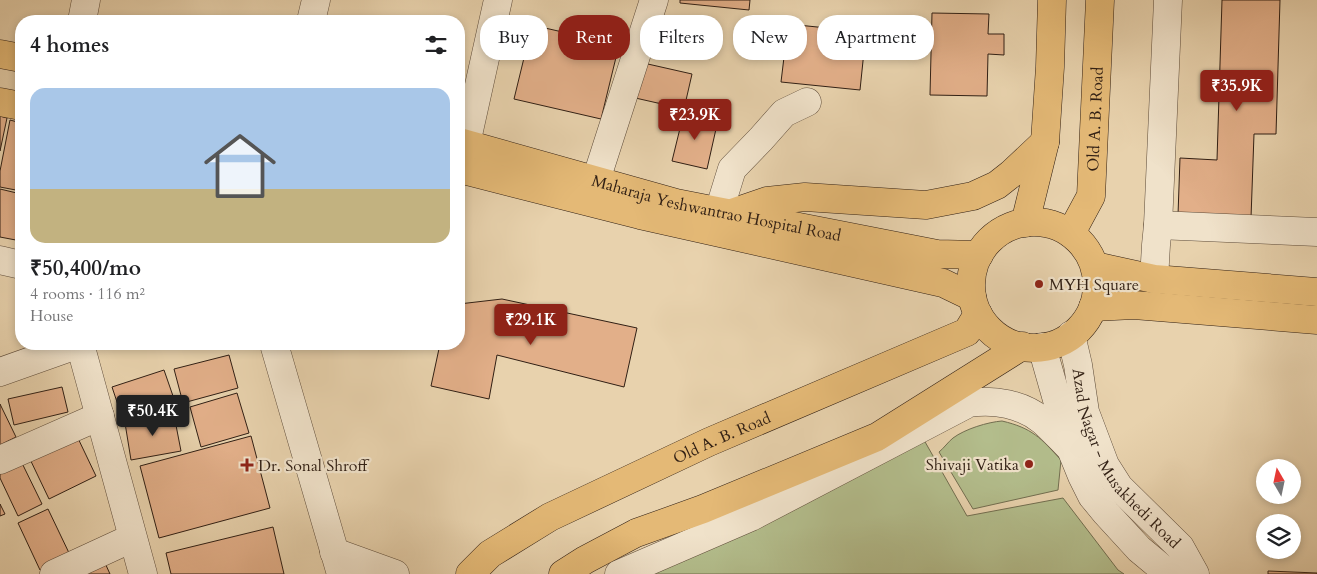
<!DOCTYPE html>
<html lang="en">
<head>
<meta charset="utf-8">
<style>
	:root { --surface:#fff; --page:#f2f2f2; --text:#202124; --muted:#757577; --line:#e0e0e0; --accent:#8f2418 }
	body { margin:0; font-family:Cardo,serif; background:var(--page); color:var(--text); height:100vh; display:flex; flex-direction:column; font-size:19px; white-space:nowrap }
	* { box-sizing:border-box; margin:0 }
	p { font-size:16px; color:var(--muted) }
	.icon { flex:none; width:28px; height:28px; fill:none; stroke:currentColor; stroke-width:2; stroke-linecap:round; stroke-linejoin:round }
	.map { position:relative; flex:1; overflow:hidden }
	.side { position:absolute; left:15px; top:15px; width:450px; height:335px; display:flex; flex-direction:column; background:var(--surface); border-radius:20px; box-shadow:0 2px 8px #0003 }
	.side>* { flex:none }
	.top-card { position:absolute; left:480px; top:15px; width:475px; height:45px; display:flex; gap:10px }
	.needle { width:32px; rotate:351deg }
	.tools { position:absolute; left:1256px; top:459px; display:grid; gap:10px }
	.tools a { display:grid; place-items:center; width:45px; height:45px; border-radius:50%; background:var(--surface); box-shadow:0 2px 8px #0003; font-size:25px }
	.price { position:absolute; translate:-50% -42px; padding:0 11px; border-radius:5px; background:var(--accent); color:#fff; font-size:16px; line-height:32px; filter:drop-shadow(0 1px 2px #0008) }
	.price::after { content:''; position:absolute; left:50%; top:30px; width:15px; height:11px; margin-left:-8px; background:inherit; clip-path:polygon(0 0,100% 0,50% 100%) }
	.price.current { background:#222; color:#fff }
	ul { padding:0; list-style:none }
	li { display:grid; align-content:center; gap:10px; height:265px; padding:0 15px }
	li+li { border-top:1px solid var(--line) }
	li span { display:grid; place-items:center; height:155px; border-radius:15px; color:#555 }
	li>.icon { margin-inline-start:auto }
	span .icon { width:90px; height:90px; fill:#fffc; stroke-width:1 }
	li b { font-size:21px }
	h2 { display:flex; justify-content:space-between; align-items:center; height:60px; padding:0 15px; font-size:21px }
	.chip { padding:0 18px; border-radius:20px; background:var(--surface); box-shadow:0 2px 8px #0003; font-size:18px; line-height:45px }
	.chip.current { background:var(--accent); color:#fff }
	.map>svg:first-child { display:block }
	.green { fill:#b3bd8c; stroke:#726e50 }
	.building { fill:#e2af89; stroke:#301f14 }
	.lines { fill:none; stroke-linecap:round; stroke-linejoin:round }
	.minor-casing { stroke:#5e4c3a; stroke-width:29 }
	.major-casing { stroke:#301f14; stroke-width:29 }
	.minor { stroke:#f0e2ca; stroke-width:28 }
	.major { stroke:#e4b976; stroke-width:28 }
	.poi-dot { fill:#8f2418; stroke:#f0e2ca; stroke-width:2 }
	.labels { text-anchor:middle; stroke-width:4.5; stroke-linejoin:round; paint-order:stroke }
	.street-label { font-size:16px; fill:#301f14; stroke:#f0e2ca }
	.poi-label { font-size:16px; fill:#301f14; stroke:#f0e2ca; text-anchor:start }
</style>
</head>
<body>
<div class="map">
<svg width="1317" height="574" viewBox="0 0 1317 574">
	<rect width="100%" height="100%" fill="#e8d2ad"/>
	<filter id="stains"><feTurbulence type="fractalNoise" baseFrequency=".004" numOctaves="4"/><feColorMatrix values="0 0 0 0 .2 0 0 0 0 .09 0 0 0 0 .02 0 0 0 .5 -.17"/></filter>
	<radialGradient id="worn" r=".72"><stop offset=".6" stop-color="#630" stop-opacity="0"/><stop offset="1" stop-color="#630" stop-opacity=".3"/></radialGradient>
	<g class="green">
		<path d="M1002,421C1032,428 1041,438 1061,460L1058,490L973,509L939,452C944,448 948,442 953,438C965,429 988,422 1002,421Z"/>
		<path d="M924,440L967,516L1063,498L1118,570L1124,574H644Z"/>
	</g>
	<g class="building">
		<path d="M680,0H750L749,10L680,3Z"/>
		<path d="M1222,0H1280L1276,134H1254L1251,218L1178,215L1180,158L1217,160Z"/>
		<path d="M932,13L989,14L988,34H1004V55L988,54L987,96L930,95Z"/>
		<path d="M788,24L866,32L860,90L781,82Z"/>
		<path d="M532,25L619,45L601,119L514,99Z"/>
		<path d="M639,62L692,74L684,109L631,97Z"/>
		<path d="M684,112L718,120L707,169L672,161Z"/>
		<path d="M0,116L7,118L0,151Z"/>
		<path d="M10,120L21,123V191L0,187V171Z"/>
		<path d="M0,189L21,194V241L0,237Z"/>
		<path d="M502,299L637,328L624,387L497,355L489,399L431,386L440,344H459V304Z"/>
		<path d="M229,355L238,388L183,403L174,369Z"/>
		<path d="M164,370L173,396L121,414L112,387Z"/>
		<path d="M62,387L68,412L14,425L8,399Z"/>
		<path d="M237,393L249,433L201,447L190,407Z"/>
		<path d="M0,404L16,437L0,445Z"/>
		<path d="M174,415L181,451L131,460L125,423Z"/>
		<path d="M75,432L96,476L49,499L28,455Z"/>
		<path d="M251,436L270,508L159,538L140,466Z"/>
		<path d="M20,459L42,504L18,516L0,478V469Z"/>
		<path d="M0,504L5,514L0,516Z"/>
		<path d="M48,509L70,555L40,570L18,523Z"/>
		<path d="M273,527L284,574H171L166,553Z"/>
		<path d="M105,563L110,574H81Z"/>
		<path d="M1268,571L1317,573V574H1268Z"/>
	</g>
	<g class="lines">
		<defs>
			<g id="minor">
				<path d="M1168,0L1158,225L1317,232"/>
				<path d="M82,21L86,0"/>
				<path d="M311,21L316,0"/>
				<path d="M466,144L498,0"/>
				<path d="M596,180L654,0"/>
				<path d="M719,211L732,169L761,139L784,113L807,102"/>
				<path d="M0,260L21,265"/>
				<path d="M1154,279L1156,245L1158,225"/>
				<path id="s1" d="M1071,335L1078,365L1085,412L1105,465L1119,487L1180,547L1195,574"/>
				<path d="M80,344L143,574"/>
				<path d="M274,344L341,574"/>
				<path d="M1042,347L1071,449L1082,476L1092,496L1106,513L1139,549L1163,569L1177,574"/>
				<path d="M0,372L79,344"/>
				<path d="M0,460L100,416"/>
				<path d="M334,552L395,574"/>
				<path d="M54,574L132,538"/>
				<path d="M619,574L751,517L969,403C994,399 1022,404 1043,421C1053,430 1062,440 1071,449"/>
			</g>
			<g id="major">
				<path d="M0,54L21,58"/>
				<path d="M0,102L21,106"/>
				<path id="s2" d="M459,142L676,203L937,254L979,255"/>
				<path d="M459,169L640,215L943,283L972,297"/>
				<path d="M732,213L767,201L805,197L926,205L973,196L997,185L1011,174L1045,142"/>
				<circle cx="1034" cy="285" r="63"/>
				<path d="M1025,223L1045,142L1050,67L1052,0"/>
				<path id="s3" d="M1071,233L1091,196L1100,0"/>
				<path d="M1095,266L1154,279L1317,292"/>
				<path d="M1093,307L1134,305L1317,320"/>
				<path id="s4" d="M470,574L490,554L550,517L709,442L967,332L978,314"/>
				<path d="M563,574L585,560L636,533L703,509L877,437L1022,346"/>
			</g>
		</defs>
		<use href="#minor" class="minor-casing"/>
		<use href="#major" class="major-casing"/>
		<use href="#minor" class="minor"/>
		<use href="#major" class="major"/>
	</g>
	<g class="poi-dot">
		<circle cx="1039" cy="284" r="5"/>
		<circle cx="1029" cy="464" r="5"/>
		<path d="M244.5 457.5h5v5h5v5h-5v5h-5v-5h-5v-5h5z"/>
	</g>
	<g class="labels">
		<g class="street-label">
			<text dy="6" stroke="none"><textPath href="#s3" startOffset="119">Old A. B. Road</textPath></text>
			<text dy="6" stroke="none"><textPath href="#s2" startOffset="266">Maharaja Yeshwantrao Hospital Road</textPath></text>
			<text dy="6" stroke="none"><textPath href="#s4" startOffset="288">Old A. B. Road</textPath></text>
			<text dy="6" stroke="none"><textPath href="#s1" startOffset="139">Azad Nagar - Musakhedi Road</textPath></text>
		</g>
		<g class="poi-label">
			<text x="1049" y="290">MYH Square</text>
			<text x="1019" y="470" text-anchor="end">Shivaji Vatika</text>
			<text x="258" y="471">Dr. Sonal Shroff</text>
		</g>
	</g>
	<rect width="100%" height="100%" filter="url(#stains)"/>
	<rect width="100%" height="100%" fill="url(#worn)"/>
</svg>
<div class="tools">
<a><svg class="needle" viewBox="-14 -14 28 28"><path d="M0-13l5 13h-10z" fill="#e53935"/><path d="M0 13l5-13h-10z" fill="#757577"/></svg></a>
<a><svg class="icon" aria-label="layers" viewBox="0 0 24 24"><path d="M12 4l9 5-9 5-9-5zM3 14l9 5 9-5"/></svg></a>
</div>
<b class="price" style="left:1237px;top:112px">₹35.9K</b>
<b class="price" style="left:695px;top:141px">₹23.9K</b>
<b class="price" style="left:531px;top:346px">₹29.1K</b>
<b class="price current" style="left:153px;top:437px">₹50.4K</b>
<div class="top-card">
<a class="chip">Buy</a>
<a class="chip current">Rent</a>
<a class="chip">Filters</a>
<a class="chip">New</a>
<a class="chip">Apartment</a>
</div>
<section class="side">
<h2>4 homes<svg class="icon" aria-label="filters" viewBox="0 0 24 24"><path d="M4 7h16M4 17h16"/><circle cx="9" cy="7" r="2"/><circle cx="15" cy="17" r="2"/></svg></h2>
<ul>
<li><span style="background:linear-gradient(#a9c7e8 65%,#c2b280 0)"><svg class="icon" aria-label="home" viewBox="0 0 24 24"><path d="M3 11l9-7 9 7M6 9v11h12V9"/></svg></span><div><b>₹50,400/mo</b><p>4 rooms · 116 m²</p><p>House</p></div></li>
</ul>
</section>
</div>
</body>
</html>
